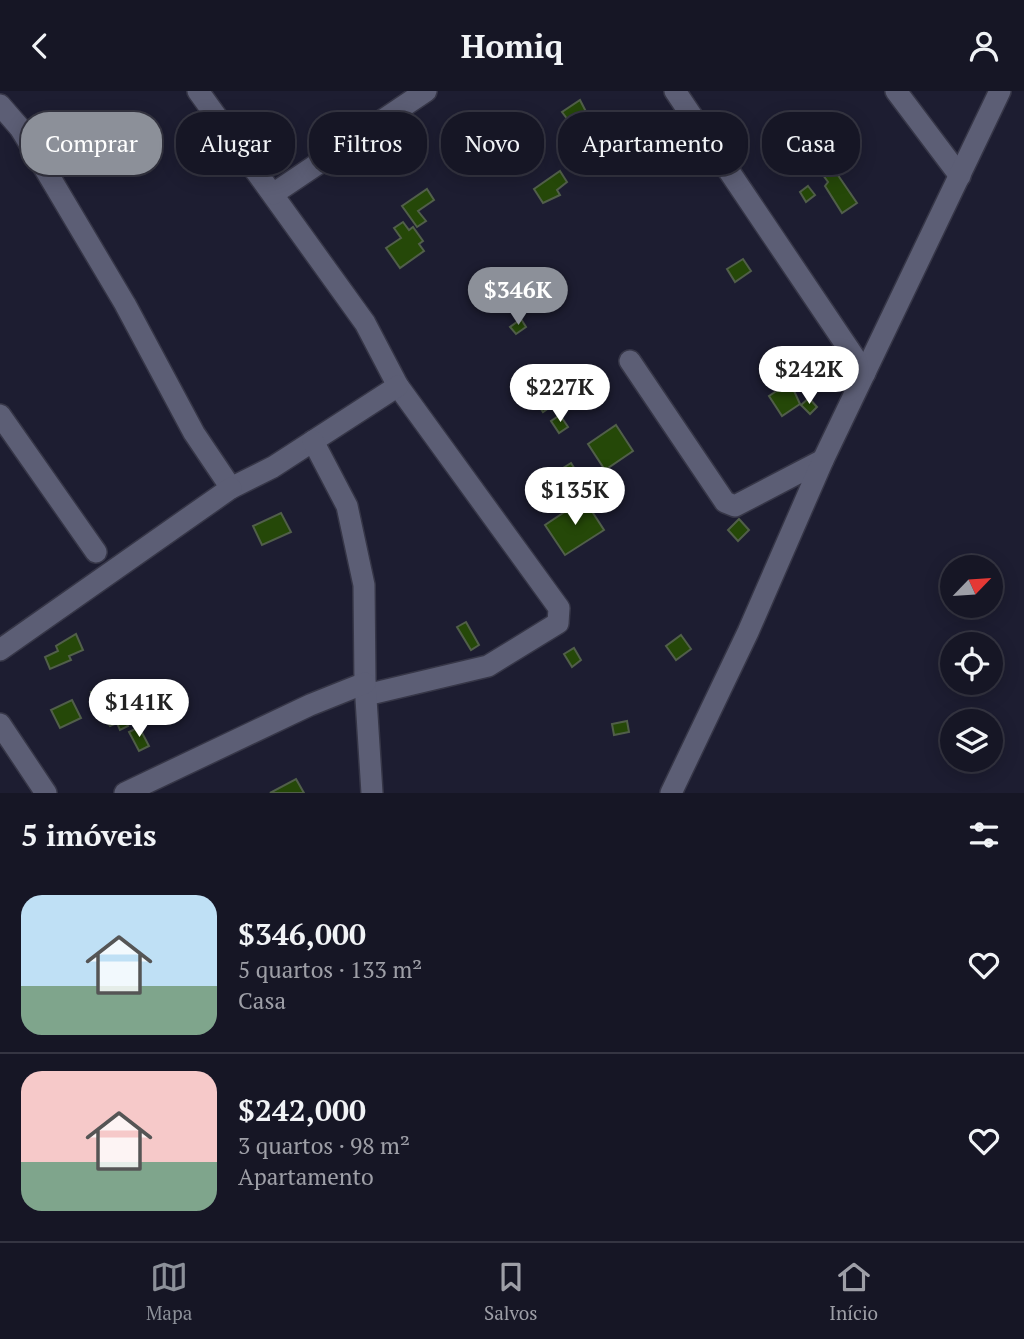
<!DOCTYPE html>
<html lang="pt">
<head>
<meta charset="utf-8">
<style>
	:root { --surface:#161625; --page:#232332; --text:#f1f3f6; --muted:#9e9fa7; --line:#353542; --accent:#8c9099 }
	body { margin:0; font-family:"PT Serif",serif; background:var(--page); color:var(--text); height:100vh; display:flex; flex-direction:column; font-size:26px; white-space:nowrap }
	* { box-sizing:border-box; margin:0 }
	p { font-size:23px; color:var(--muted) }
	.icon { flex:none; width:38px; height:38px; fill:none; stroke:currentColor; stroke-width:2; stroke-linecap:round; stroke-linejoin:round }
	.map { position:relative; height:702px; overflow:hidden }
	.side { display:flex; flex-direction:column; background:var(--surface); flex:1 }
	.side>* { flex:none }
	.banner { position:absolute; left:21px; top:21px; width:984px; height:63px; display:flex; gap:14px }
	.needle { width:46px; rotate:65deg }
	.controls { position:absolute; left:940px; top:464px; display:grid; gap:14px }
	.controls a { display:grid; place-items:center; width:63px; height:63px; border-radius:50%; background:var(--surface); box-shadow:0 4px 18px #0003,0 0 0 2px var(--line); font-size:35px }
	.price { position:absolute; translate:-50% -60px; padding:0 16px; border-radius:24px; background:#fff; color:#222; font-size:23px; line-height:46px; filter:drop-shadow(0 2px 4px #0008) }
	.price::after { content:''; position:absolute; left:50%; top:42px; width:21px; height:16px; margin-left:-10px; background:inherit; clip-path:polygon(0 0,100% 0,50% 100%) }
	.price.selected { background:var(--accent); color:#fff }
	ul { padding:0; list-style:none }
	li { display:flex; align-items:center; gap:21px; height:175px; padding:0 21px }
	li+li { border-top:2px solid var(--line) }
	li span { display:grid; place-items:center; flex:none; width:196px; height:140px; border-radius:21px; color:#555 }
	li>.icon { margin-inline-start:auto }
	span .icon { width:84px; height:84px; fill:#fffc; stroke-width:1 }
	li b { font-size:30px }
	h2 { display:flex; justify-content:space-between; align-items:center; height:84px; padding:0 21px; font-size:30px }
	.tag { padding:0 24px; border-radius:28px; background:var(--surface); box-shadow:0 4px 18px #0003,0 0 0 2px var(--line); font-size:24px; line-height:63px }
	.tag.selected { background:var(--accent); color:#fff }
	header { display:flex; justify-content:space-between; align-items:center; height:91px; padding:0 21px; background:var(--surface); font-size:32px; font-weight:700 }
	.tab-bar { display:flex; justify-content:space-around; align-items:center; height:98px; border-top:2px solid var(--line); background:var(--surface); font-size:19px; color:var(--muted) }
	.tab-bar a { display:grid; justify-items:center; gap:4px }
	.tab-bar .selected { color:var(--accent) }
	.map>svg:first-child { display:block }
	.building { fill:#254808; stroke:#515f4a; stroke-width:2 }
	.lines { fill:none; stroke-linecap:round; stroke-linejoin:round }
	.minor-casing { stroke:#363647; stroke-width:24 }
	.minor { stroke:#5c5e75; stroke-width:21 }
</style>
</head>
<body>
<header><svg class="icon" aria-label="back" viewBox="0 0 24 24"><path d="M15 5l-7 7 7 7"/></svg>Homiq<svg class="icon" aria-label="person" viewBox="0 0 24 24"><circle cx="12" cy="8" r="4"/><path d="M4 21q1-7 8-7t8 7"/></svg></header>
<div class="map">
<svg width="1024" height="702" viewBox="0 0 1024 702">
	<rect width="100%" height="100%" fill="#1d1d31"/>
	<g class="building">
		<path d="M580,9L596,40L583,49L562,21Z"/>
		<path d="M835,27L842,36L837,40L848,57L845,59L850,67L836,77L812,43Z"/>
		<path d="M598,47L609,63L606,65L612,74L604,80L591,61L584,67L577,56L584,51L587,55Z"/>
		<path d="M833,77L857,112L842,122L825,95L828,91L823,84Z"/>
		<path d="M560,80L567,91L557,99L560,104L543,112L534,98Z"/>
		<path d="M808,95L815,104L806,111L800,101Z"/>
		<path d="M427,98L434,109L418,120L426,130L417,136L402,115Z"/>
		<path d="M403,131L409,139L413,136L423,150L419,153L424,160L400,177L386,157L401,147L394,137Z"/>
		<path d="M743,168L751,180L735,191L727,178Z"/>
		<path d="M521,228L526,236L516,243L510,236Z"/>
		<path d="M546,290L550,296L555,293L566,310L558,316L556,312L543,321L527,297L536,291L538,295Z"/>
		<path d="M790,291L800,313L782,325L769,305Z"/>
		<path d="M809,307L817,316L810,323L801,314Z"/>
		<path d="M560,324L568,336L559,342L551,330Z"/>
		<path d="M616,334L633,360L605,379L588,353Z"/>
		<path d="M571,372L580,386L572,391L563,377Z"/>
		<path d="M592,381L599,390L593,394L598,401L592,406L585,396L592,392L587,385Z"/>
		<path d="M584,408L604,439L565,464L545,434Z"/>
		<path d="M281,422L291,441L262,454L253,435Z"/>
		<path d="M739,428L749,439L738,450L728,439Z"/>
		<path d="M466,531L479,554L471,559L457,536Z"/>
		<path d="M76,543L83,559L69,565L71,569L50,578L45,566L58,560L56,555Z"/>
		<path d="M681,544L691,558L676,569L666,555Z"/>
		<path d="M574,557L581,569L572,576L564,563Z"/>
		<path d="M108,594L128,635L120,639L117,632L110,635L91,601Z"/>
		<path d="M72,609L81,627L60,637L51,619Z"/>
		<path d="M627,630L629,641L614,644L612,633Z"/>
		<path d="M139,636L149,655L139,660L129,641Z"/>
		<path d="M296,688L304,702H270Z"/>
	</g>
	<g class="lines">
		<defs>
			<g id="minor">
				<path d="M198,0L365,232L398,295L559,517L558,532L488,575L366,604"/>
				<path d="M675,0L865,282"/>
				<path d="M896,0L960,85"/>
				<path d="M0,14L20,37L39,68L125,213L194,342L231,397L273,376L398,295"/>
				<path d="M273,103L426,0"/>
				<path d="M630,270L725,411L735,415L823,369"/>
				<path d="M0,324L96,461"/>
				<path d="M313,350L347,415L364,494L365,592L372,702"/>
				<path d="M0,559L231,397"/>
				<path d="M0,633L46,702"/>
				<path d="M125,702L310,614L365,592"/>
				<path d="M671,702L748,541L823,369L1000,0"/>
			</g>
		</defs>
		<use href="#minor" class="minor-casing"/>
		<use href="#minor" class="minor"/>
	</g>
</svg>
<div class="controls">
<a><svg class="needle" viewBox="-14 -14 28 28"><path d="M0-13l5 13h-10z" fill="#e53935"/><path d="M0 13l5-13h-10z" fill="#9e9fa7"/></svg></a>
<a><svg class="icon" aria-label="locate" viewBox="0 0 24 24"><circle cx="12" cy="12" r="6"/><path d="M12 2v4M12 18v4M2 12h4M18 12h4"/></svg></a>
<a><svg class="icon" aria-label="layers" viewBox="0 0 24 24"><path d="M12 4l9 5-9 5-9-5zM3 14l9 5 9-5"/></svg></a>
</div>
<b class="price selected" style="left:518px;top:236px">$346K</b>
<b class="price" style="left:809px;top:315px">$242K</b>
<b class="price" style="left:560px;top:333px">$227K</b>
<b class="price" style="left:575px;top:436px">$135K</b>
<b class="price" style="left:139px;top:648px">$141K</b>
<div class="banner">
<a class="tag selected">Comprar</a>
<a class="tag">Alugar</a>
<a class="tag">Filtros</a>
<a class="tag">Novo</a>
<a class="tag">Apartamento</a>
<a class="tag">Casa</a>
</div>
</div>
<section class="side">
<h2>5 imóveis<svg class="icon" aria-label="filters" viewBox="0 0 24 24"><path d="M4 7h16M4 17h16"/><circle cx="9" cy="7" r="2"/><circle cx="15" cy="17" r="2"/></svg></h2>
<ul>
<li><span style="background:linear-gradient(#bfe0f5 65%,#7fa58c 0)"><svg class="icon" aria-label="home" viewBox="0 0 24 24"><path d="M3 11l9-7 9 7M6 9v11h12V9"/></svg></span><div><b>$346,000</b><p>5 quartos · 133 m²</p><p>Casa</p></div><svg class="icon" aria-label="heart" viewBox="0 0 24 24"><path d="M12 20l-8-8c-3-5 5-10 8-4 3-6 11-1 8 4z"/></svg></li>
<li><span style="background:linear-gradient(#f6c9c9 65%,#7fa58c 0)"><svg class="icon" aria-label="home" viewBox="0 0 24 24"><path d="M3 11l9-7 9 7M6 9v11h12V9"/></svg></span><div><b>$242,000</b><p>3 quartos · 98 m²</p><p>Apartamento</p></div><svg class="icon" aria-label="heart" viewBox="0 0 24 24"><path d="M12 20l-8-8c-3-5 5-10 8-4 3-6 11-1 8 4z"/></svg></li>
</ul>
</section>
<nav class="tab-bar">
<a class="selected"><svg class="icon" aria-label="map" viewBox="0 0 24 24"><path d="M3 6l6-2 6 2 6-2v14l-6 2-6-2-6 2zM9 4v14M15 6v14"/></svg>Mapa</a>
<a><svg class="icon" aria-label="saved" viewBox="0 0 24 24"><path d="M7 4h10v16l-5-4-5 4z"/></svg>Salvos</a>
<a><svg class="icon" aria-label="home" viewBox="0 0 24 24"><path d="M3 11l9-7 9 7M6 9v11h12V9"/></svg>Início</a>
</nav>
</body>
</html>
